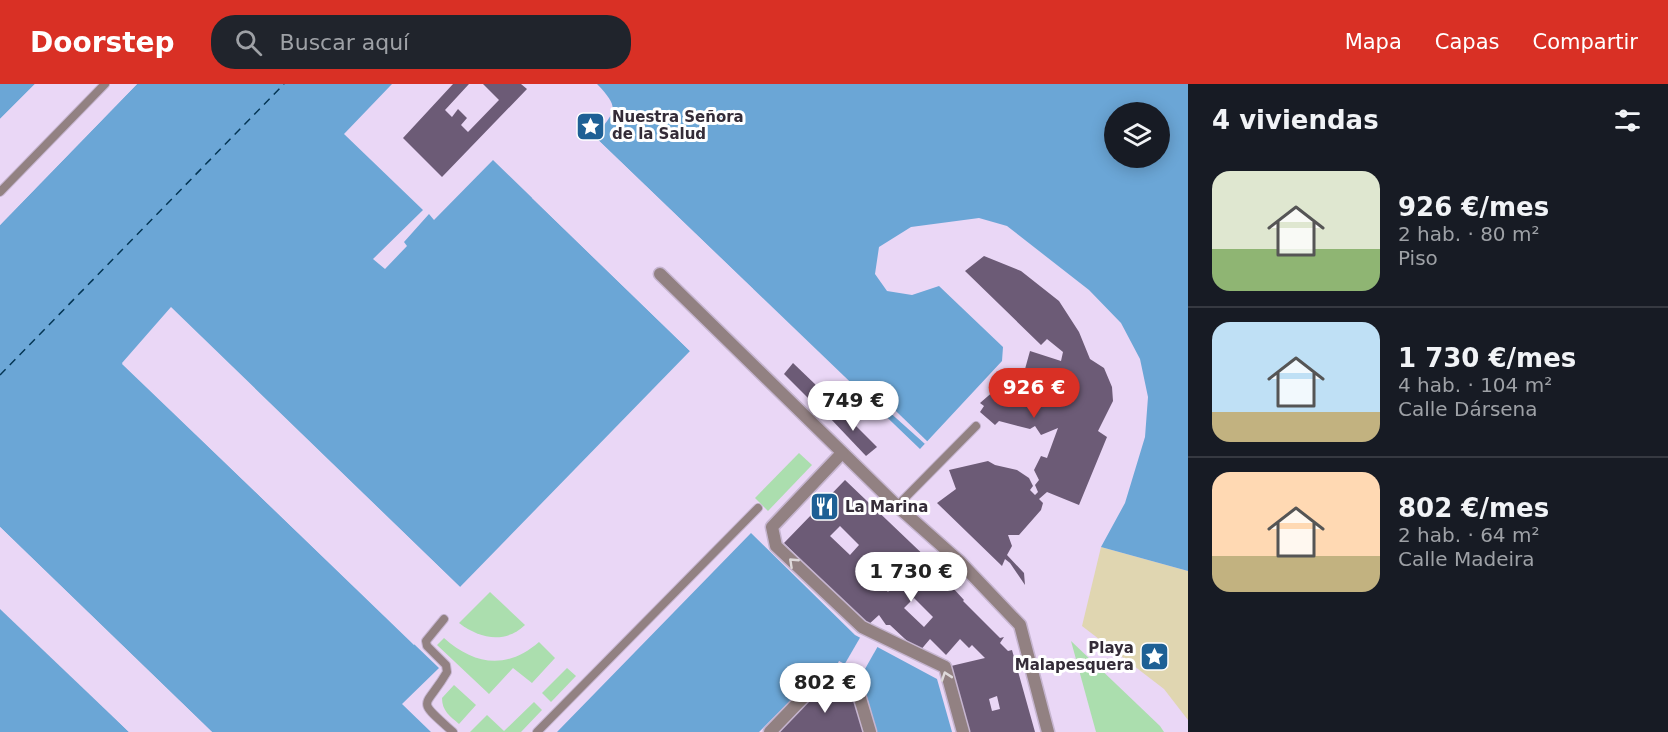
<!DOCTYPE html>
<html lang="es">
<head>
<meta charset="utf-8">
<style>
	:root { --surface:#171b24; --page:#20242c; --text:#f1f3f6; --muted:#9ea1a6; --line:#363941; --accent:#d93025 }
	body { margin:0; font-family:"DejaVu Sans",sans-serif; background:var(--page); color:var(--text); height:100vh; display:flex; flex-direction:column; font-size:22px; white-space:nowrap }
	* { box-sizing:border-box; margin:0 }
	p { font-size:20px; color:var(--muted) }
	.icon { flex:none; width:33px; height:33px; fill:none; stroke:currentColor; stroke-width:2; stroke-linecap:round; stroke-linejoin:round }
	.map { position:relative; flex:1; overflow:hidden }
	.details { display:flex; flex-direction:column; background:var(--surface); width:480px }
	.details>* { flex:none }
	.tools { position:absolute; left:1104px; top:18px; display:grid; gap:12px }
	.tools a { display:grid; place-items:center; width:66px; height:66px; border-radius:50%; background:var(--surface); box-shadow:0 3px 15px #0003; font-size:30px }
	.price { position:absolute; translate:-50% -51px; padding:0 14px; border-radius:21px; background:#fff; color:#222; font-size:20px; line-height:39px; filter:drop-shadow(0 2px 3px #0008) }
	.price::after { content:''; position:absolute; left:50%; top:36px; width:18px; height:14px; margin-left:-9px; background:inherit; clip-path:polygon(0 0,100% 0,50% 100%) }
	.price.selected { background:var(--accent); color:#fff }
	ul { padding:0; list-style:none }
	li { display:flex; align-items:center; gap:18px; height:150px; padding:0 24px }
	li+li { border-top:2px solid var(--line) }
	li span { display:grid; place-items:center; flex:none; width:168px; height:120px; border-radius:18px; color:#555 }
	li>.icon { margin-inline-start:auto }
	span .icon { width:72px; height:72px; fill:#fffc; stroke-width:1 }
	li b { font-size:26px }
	h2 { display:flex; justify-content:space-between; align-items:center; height:72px; padding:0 24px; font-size:26px }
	header { display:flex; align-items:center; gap:36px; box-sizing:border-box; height:84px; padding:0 30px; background:var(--accent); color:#fff }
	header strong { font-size:28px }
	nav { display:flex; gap:33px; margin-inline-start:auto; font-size:21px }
	.search { width:420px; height:54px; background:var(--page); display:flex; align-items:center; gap:15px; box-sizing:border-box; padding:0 21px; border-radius:24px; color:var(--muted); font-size:22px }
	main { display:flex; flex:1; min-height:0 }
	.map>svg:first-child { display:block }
	.green { fill:#abdeae }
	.sand { fill:#e0d6b1 }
	.water { fill:#6ba6d6; fill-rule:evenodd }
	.pier { fill:#ead7f6 }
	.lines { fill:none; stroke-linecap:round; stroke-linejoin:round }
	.ferry { stroke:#043554; stroke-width:1.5; stroke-dasharray:8 6; stroke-linecap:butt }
	.building { fill:#6c5b76; fill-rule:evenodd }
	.lane-casing { stroke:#c6b5d0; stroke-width:10 }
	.street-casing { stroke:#c6b5d0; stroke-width:15 }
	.lane { stroke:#928182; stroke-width:8 }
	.street { stroke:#928182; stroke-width:12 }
	.oneway { stroke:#ded9da }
	.labels { text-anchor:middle; stroke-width:6; stroke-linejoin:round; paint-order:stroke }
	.poi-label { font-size:15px; font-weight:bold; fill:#342c38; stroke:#fff; text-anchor:start }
</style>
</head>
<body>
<header>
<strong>Doorstep</strong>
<div class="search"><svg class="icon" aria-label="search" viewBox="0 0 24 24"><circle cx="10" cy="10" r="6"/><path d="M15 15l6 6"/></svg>Buscar aquí</div>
<nav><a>Mapa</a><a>Capas</a><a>Compartir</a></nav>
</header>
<main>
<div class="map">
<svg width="1188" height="648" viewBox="0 0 1188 648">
	<rect width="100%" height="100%" fill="#ead7f6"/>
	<g class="green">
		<path d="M799,369L812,381L768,427L755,414Z"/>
		<path d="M490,508L525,541C505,560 480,555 459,539Z"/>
		<path d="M444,554C474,581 507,586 539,558L555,574L532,599L513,584L489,610L437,561Z"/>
		<path d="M1071,557L1160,642L1164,648H1096Z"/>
		<path d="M567,584L576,592L551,618L542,609Z"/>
		<path d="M454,601L476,621L459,640C450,632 442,627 442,614Z"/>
		<path d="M534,618L542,626L521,648H470L487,631L504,647Z"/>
	</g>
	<path class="sand" d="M1101,463L1188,487V636L1164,605L1082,542Z"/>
	<g class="water">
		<path d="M0,0H35L0,35Z"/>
		<path d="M137,0H392L344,50L423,126L373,175L385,185L407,162L404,158L429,130L434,136L493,76L690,267L460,503L171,224L122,280L439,584L402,620L431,648H212L0,443V141Z"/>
		<path d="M597,0H1188V487L1101,463L1125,419L1145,353L1148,313L1140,275L1121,239L1089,206L1007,142L979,134L911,143L879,163L875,190L887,207L912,211L939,202L1003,263L1002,277L920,365L595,53C614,27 622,26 597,0ZM1114,28H1160V74H1114Z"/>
		<path d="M751,449L855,551L937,595L952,648H877L863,599L866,591L839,577L836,583L828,579L759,648H557Z"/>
		<path d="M0,525L129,648H0Z"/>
	</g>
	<g class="pier">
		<path d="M35,0L37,2L0,38V35Z"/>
		<path d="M132,0H137L0,141V136Z"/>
		<path d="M595,53L753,205L751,207L593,55Z"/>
		<path d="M534,112L692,265L690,267L532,114Z"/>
		<path d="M171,223L460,503L458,505L171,228L126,279L416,558L414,561L122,279Z"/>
		<path d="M871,303L928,358L925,360L867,308Z"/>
		<path d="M0,443L212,648H207L0,447Z"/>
		<path d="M0,522L132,646V648H129Z"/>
		<path d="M861,552L878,562L861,592L843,583Z"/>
	</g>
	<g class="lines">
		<path class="ferry" d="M0,291L284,0"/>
	</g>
	<g class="building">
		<path d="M453,0H469L445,26L452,33L458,25L467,34L461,41L468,48L499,16L483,0H521L527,5L442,93L403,54Z"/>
		<path d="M984,172L1021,187L1059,217L1079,248L1090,275L1104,284L1112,303L1113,317L1098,347L1107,353L1079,421L1047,408L1039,415L1043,419L1041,426L1019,451H1008L1012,462L1007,471L1024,489L1025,501L1010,479L1005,475L1002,482L937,419L956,405L949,386L988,377L995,381L1017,386L1029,394L1033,402L1030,406L1035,411L1038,408L1035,401L1039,396L1034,386L1041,372L1047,374L1058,344L1041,351L1035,342L1030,345L999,337L995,341L980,328L984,322L980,319L995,306L1002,307L1013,318L1010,321L1012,323L1015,321L1030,267L1061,277L1063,268L1047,255L1041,261L965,187Z"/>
		<path d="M793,279L818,303L808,314L784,290Z"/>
		<path d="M837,323L877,363L866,372L829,333Z"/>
		<path d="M845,396L954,500L952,503L964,516L963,517L1000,554L1004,553L1000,559L1008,567L1012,566L1035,648H968L953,596H955L951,582L985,574L972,561L969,564L960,555L946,571L930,555L919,568L890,541H886L879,531L868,541L784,459ZM840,442L859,461L850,471L830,452ZM874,476L897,498L888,508L865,485ZM914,514L933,533L924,543L904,524ZM997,612L1000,625L992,627L989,615Z"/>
		<path d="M817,602L857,612L866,648H773Z"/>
	</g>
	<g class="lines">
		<defs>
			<g id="lane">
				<path d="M0,108L105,0"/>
				<path d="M897,422L976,342"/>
				<path d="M444,535L426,557L427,562L446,581L447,588C425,626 414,613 453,648"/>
				<path d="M537,648L758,424"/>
			</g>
			<g id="street">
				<path d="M660,190L897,422L959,477L1020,541L1048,648"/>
				<path d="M842,369L772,443L776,462L862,543L945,583L963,648"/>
				<path d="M770,648L818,598L843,602L859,611L870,648"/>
			</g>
		</defs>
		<use href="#lane" class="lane-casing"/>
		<use href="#street" class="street-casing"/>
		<use href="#lane" class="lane"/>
		<use href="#street" class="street"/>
	</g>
	<defs><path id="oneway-chevron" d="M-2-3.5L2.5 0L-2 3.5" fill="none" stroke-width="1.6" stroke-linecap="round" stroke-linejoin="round" transform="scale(1.5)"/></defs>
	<g class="oneway">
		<use href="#oneway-chevron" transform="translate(793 478) rotate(-137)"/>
		<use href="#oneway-chevron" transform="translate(946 592) rotate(-109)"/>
	</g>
	<defs>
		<symbol id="sight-square" viewBox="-11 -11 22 22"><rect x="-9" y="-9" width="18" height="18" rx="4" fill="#1e6095" stroke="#fff"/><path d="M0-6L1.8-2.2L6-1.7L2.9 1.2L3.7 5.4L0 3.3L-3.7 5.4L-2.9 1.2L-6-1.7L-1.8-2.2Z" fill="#fff"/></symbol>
		<symbol id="restaurant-square" viewBox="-11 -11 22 22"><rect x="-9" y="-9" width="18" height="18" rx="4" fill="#1e6095" stroke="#fff"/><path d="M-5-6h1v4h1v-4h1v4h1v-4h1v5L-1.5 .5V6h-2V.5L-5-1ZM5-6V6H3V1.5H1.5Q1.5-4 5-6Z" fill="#fff"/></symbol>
	</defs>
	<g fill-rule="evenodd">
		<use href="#sight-square" x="574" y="26" width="33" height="33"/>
		<use href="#restaurant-square" x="808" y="406" width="33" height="33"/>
		<use href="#sight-square" x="1138" y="556" width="33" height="33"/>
	</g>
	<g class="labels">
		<g class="poi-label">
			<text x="612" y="38">Nuestra Señora<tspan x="612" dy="17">de la Salud</tspan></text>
			<text x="845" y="428">La Marina</text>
			<text x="1134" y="569" text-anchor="end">Playa<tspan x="1134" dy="17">Malapesquera</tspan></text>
		</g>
	</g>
</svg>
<div class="tools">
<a><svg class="icon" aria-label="layers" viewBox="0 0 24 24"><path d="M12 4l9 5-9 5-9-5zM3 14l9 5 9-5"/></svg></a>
</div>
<b class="price selected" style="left:1034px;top:335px">926 €</b>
<b class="price" style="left:853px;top:348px">749 €</b>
<b class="price" style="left:911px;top:519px">1 730 €</b>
<b class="price" style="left:825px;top:630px">802 €</b>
</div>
<section class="details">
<h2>4 viviendas<svg class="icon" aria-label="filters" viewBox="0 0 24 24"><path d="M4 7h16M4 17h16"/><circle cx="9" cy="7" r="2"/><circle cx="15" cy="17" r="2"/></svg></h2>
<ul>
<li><span style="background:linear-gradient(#dfe7d0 65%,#8fb573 0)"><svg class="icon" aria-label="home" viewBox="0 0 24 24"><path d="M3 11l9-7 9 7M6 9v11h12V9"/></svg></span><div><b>926 €/mes</b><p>2 hab. · 80 m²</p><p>Piso</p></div></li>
<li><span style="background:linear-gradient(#bfe0f5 75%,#c2b280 0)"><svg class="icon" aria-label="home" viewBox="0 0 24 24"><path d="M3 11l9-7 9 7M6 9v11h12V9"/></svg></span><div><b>1 730 €/mes</b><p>4 hab. · 104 m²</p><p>Calle Dársena</p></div></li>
<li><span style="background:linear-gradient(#ffd9b3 70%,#c2b280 0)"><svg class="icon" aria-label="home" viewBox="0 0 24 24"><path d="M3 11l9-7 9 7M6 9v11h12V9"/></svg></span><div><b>802 €/mes</b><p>2 hab. · 64 m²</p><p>Calle Madeira</p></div></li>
</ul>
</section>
</main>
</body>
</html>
